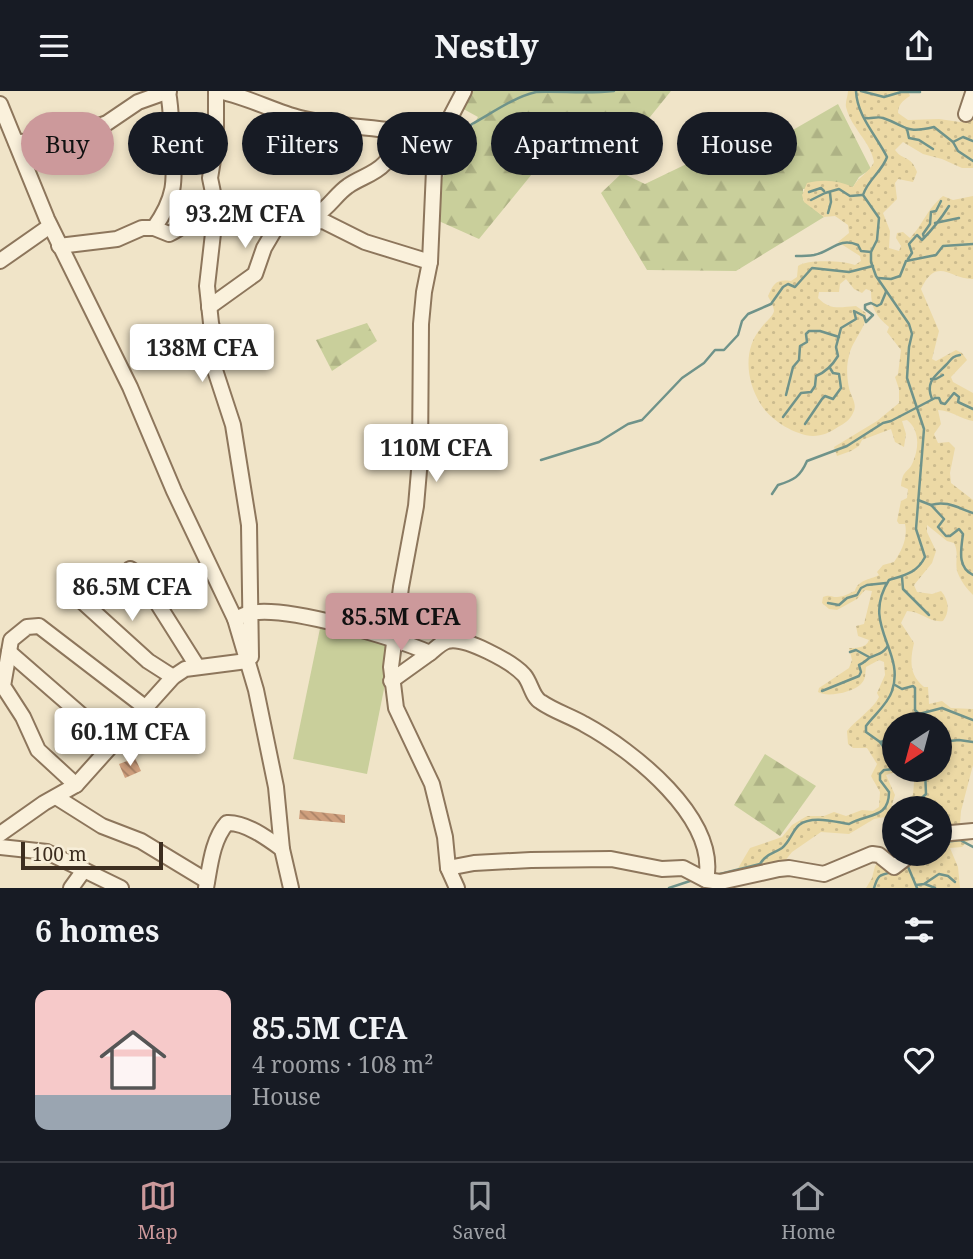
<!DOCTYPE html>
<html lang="en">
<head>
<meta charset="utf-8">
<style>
	:root { --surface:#171b24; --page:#242831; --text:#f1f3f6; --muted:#9ea1a6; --line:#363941; --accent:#cc999b }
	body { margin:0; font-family:"Noto Serif",serif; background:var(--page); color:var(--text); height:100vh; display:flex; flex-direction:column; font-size:26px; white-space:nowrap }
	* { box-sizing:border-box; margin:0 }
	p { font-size:23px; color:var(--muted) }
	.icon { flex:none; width:38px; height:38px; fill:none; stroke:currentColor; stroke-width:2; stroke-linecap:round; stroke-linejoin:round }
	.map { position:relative; height:797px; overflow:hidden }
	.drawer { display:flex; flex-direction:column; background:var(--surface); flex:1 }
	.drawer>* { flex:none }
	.banner { position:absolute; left:21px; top:21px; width:931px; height:63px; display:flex; gap:14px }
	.needle { width:46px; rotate:216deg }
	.controls { position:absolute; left:882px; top:621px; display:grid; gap:14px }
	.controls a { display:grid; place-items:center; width:70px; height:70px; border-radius:50%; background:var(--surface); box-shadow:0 4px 10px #0003; font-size:35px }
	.scale { position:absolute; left:21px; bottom:18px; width:142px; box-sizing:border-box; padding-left:7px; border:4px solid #3d2e20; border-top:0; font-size:19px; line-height:24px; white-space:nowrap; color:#3d2e20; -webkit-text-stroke:5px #f7eed8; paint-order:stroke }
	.price { position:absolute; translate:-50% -60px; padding:0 16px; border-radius:7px; background:#fff; color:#222; font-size:23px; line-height:46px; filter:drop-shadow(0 2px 4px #0008) }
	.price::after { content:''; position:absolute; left:50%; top:42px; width:21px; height:16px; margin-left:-10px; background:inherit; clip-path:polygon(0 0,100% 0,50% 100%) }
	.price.active { background:var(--accent); color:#111 }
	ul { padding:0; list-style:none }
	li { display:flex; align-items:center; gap:21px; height:175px; padding:0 35px }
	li+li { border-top:2px solid var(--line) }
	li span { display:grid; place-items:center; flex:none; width:196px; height:140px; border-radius:14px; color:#555 }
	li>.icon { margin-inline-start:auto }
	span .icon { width:84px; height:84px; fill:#fffc; stroke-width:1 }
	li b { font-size:30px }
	h2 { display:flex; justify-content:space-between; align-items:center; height:84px; padding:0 35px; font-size:30px }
	.pill { padding:0 24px; border-radius:32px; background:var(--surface); box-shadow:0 4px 10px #0003; font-size:24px; line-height:63px }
	.pill.active { background:var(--accent); color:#111 }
	header { display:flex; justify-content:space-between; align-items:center; height:91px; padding:0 35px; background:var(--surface); font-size:32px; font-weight:800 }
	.menu { display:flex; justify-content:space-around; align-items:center; height:98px; border-top:2px solid var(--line); background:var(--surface); font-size:19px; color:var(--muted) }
	.menu a { display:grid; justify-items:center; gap:4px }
	.menu .active { color:var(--accent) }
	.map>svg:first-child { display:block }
	.forest { fill:url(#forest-firs) }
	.sand { fill:url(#sand-dots) }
	.pitch { fill:#c9cf9b }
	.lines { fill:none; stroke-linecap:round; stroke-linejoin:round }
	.stream { stroke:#6f938a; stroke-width:2.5 }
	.building { fill:url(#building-back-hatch) }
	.minor-casing { stroke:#8d765c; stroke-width:18 }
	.minor { stroke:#faf1dc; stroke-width:14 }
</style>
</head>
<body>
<header><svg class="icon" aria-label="menu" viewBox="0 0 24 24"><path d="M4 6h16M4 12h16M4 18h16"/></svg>Nestly<svg class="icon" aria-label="share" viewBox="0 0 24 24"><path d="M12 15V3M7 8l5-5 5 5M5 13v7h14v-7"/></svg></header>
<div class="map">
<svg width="973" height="797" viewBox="0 0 973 797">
	<defs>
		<pattern id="forest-firs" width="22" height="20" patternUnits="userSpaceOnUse" patternTransform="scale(1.75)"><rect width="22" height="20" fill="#c9cf9b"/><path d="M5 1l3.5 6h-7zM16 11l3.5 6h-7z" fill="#aeb285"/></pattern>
		<pattern id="sand-dots" width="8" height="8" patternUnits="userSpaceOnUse" patternTransform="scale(1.75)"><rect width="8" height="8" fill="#ecd9a5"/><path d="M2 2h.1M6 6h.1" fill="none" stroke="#cbbb8e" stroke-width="1.8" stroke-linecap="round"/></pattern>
		<pattern id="building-back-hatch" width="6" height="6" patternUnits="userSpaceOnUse" patternTransform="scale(1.75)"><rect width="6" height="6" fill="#cf9f7d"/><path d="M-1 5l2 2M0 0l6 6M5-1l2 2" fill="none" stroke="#a98266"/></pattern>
	</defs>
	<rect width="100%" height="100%" fill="#f0e4c8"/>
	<g class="forest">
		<path d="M462,0H671L612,73L591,84L545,67L479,148L432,127L436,98L478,26L458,15Z"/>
		<path d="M838,13L871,78L859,86L853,96L803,98V109L824,126L736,180L647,179L601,102L622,82L645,93L699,67L720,81Z"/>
		<path d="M367,232L377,250L332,280L316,249Z"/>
		<path d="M765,663L816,695L780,745L734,714Z"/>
	</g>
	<path class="sand" d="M848,0H908L910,5C902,10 898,14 898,22L908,29L939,28L960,31L973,29V77H962L942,68L923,63L903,51L895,59C903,70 911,64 917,81L913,91L898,88L895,92L897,108L883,122L890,140L889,157L899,160L901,155L896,147L897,142L903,141L910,147C925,131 926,119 943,105L953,109L973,105V188C951,189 937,164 921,198L939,240L932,268L936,270L956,259L962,262L967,269L951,286L953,291L973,302V330C961,328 950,319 938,319L941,333L934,343L938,352L949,351L955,357L950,382L951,392L973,409V504C967,498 960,489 957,480C955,470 959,461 954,452L947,450L927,434V441L936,460L932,472L914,494L917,501L932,503L941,500C949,509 950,521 943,530C930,532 920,520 907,520L901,532L914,552C910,569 909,584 924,596H928L929,613L942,610L951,617L973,618V674L961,720L960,733L970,742V748L962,756L950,757L958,776L960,797H866L872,787L875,775L888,759L891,729L894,724V763H940V718L898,717L913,704L915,679H940V634H894V653L890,656L894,661V679H901L886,684L895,704L890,720L885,726L874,728L849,743L821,741L792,761L780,776L745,785L737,779L750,757L782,746L792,734L807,725H824L834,721L846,725L862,719L873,720L879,716L880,701L871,685L877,673L867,657H853L848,653L847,640C857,628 873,618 879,606L877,602L885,584L884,571L879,569L866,576C865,583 866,588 861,593C854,601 827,607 818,601L819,597L849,577L852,569L849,557C857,557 866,557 869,549L858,545L856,535L864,533L872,500L865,499L857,508L837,519L829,518L822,512L823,506C830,503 831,506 837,506C843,506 850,502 855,500C858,489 869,489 879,484L877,481L883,474L894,471C902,460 908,446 905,433H899L897,430L901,410L907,407L908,398L901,395C903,377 908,383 913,371C919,357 920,339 907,329L902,330L906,343L904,356L895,351L891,338L862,349L859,355L851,360L837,365L834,356L877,330L899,312V298L895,286L898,283L901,259L887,241L889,236C876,225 871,217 871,200L866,198L862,202L854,198L846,188L840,193L839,201H819L818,207C831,220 840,216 856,215L866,222C867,237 852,249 849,265C846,275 847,287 849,297C851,306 858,313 853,322C850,329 844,333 838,336C831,341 822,345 813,345C794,344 769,328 760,312C746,289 743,258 761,237C764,232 773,226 774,220C774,216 770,209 768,205C774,192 776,188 791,190L797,186L798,175C808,168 844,170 855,174L861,170L860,165L838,151L849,142L848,134L835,125L824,126L804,111L802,104L807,92C824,88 837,89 853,96C859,85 869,82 874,71C871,51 851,37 846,16C845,11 848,5 848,0Z"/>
	<path class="pitch" d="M323,523L396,538L367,683L293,668Z"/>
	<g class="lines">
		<g class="stream">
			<path d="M856,0C857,25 876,44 887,66C882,81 868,88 863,104L879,127L877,149L871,161V171L876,185L909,233L912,243L909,256L907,287L924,338L916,438L925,466C917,482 905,484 889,489C860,534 906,560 892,600C888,613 874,624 866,635V641L880,651L894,648"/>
			<path d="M861,0L884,6L901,1H920"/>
			<path d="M866,27C872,28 877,25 883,27C907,35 904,43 934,36L953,51L963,46L973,50"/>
			<path d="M907,38L909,47L919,49L933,58"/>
			<path d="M953,51L958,60L973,70"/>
			<path d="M441,86L466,39L472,33C492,22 514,6 536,1C561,0 588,3 614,0"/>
			<path d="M809,101L821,97L824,100"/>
			<path d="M811,109L825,102L839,98L850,105L862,104"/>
			<path d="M828,122L831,111L830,102"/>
			<path d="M935,132L959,127"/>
			<path d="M924,146L923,143L930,133L931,121L936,120L941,110"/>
			<path d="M796,165C802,165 808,165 814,164C832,160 839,146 858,154L861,160L871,161"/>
			<path d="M908,168L912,162L909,153L917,144L922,149C932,139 942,126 949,115"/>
			<path d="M878,187L891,188L900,185L906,170L936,164L943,155L973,153"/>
			<path d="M931,288H936L943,284"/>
			<path d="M786,304L793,276L799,269L800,255L807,251L806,243L809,240H820L839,246"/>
			<path d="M932,308C925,291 935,285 946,274C951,269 952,265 960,264"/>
			<path d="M783,326L801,302L811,301L815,295L816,285C826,281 832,275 838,265L836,256L841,237L856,228L854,220L864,225L866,231L873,224L865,218V214L871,212L877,215L881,213L886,201"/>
			<path d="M805,333L822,308L825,305L833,308L841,297L839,283L833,282L830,277"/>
			<path d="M541,369L599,351L628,333L642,329L682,287L704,272L715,259H724L738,244L742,230L748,223L771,213L783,196L788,193L795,196L812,177L849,181L873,175"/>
			<path d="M772,403L778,394C794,389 800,386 807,370L847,355L883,332L891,330L935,307H939L941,312L945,313L954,302L959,306L958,311L973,318"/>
			<path d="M918,409L931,414L944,428L938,436L946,445H950L959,438L963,443C961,459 957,476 973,484"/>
			<path d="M931,414C946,409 958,417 973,422"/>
			<path d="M902,486L903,498L929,524"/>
			<path d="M828,512L839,514L847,507L857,504L861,497L867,494L886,492"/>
			<path d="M850,561L856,559L869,566"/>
			<path d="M895,594L902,598L913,595L915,597V619L919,623L942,617L973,629"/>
			<path d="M822,600L859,585L861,581L859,574C864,572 867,568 871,566C880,562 882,563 888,555"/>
			<path d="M880,651L887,661L894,666"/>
			<path d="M940,651L959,649L973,651"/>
			<path d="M910,718L926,703L925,679"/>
			<path d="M940,755L945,751L960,749L973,756"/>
			<path d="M906,771L917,797"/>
			<path d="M716,784L760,773C766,763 773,763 782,757C790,751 792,740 799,734C812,724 835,731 849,733C868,722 889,728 889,701L880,689V683L884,679L894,678"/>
			<path d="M925,793L935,797"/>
			<path d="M916,794L924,793L939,783L948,785L955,791"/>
			<path d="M669,797L693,789"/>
			<path d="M874,797C878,784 879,784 892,781"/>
		</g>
	</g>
	<g class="building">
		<path d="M135,667L141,680L125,687L119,673Z"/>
		<path d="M300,719L345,724V732L299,728Z"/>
	</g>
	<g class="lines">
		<defs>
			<g id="minor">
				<path d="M216,0V51L210,87L216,116L207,195L211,232L216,253L215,279L233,334L249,434L251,566"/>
				<path d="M216,0C239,2 275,21 300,27C338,36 376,36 415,43"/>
				<path d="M0,13L47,128L130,296L174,400L235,528L256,599L276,696L282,758L291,797"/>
				<path d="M966,23L973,2"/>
				<path d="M16,51L57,50L107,32L138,11L169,0"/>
				<path d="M307,127L325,131L365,151L430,171"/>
				<path d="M154,137C179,102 174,85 172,46C171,30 171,16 168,1"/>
				<path d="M59,155L117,148L142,137H154L169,143C185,136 198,120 216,117C242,111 296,134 316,124C329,117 336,103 348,95C359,87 375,83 384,73C409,48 399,39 440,46"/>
				<path d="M0,170L50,135"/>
				<path d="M209,216L255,183L264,157L274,140L282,130L293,125"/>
				<path d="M130,478L138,483L144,491L197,575"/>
				<path d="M73,502L148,570L173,586"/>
				<path d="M235,528C240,526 245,523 250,522C286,514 395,547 430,562C435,558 441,552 447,550C465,545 512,571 524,584C531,592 532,606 541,611C554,620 570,625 584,633C632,659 719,727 706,789"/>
				<path d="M9,561L86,628L116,649"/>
				<path d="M391,590L430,562"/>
				<path d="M76,694L38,659L23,626L3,595L11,549L27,536L39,535L146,617"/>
				<path d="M56,706L102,735L141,750L207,790"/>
				<path d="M0,743L44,712L76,694L173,586L185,578L247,570"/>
				<path d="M940,743L973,740"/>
				<path d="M0,756L47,761L121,797"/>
				<path d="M448,777L474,772L531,769L611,768L662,778L683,777L706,789L720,791L779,778L789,777L824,783L872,763L879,764L894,776L911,763"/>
				<path d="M71,797L84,779"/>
				<path d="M206,797C210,776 212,749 227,732C245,731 267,747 282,758"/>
				<path d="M457,797L448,777L445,746L432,693L396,617L391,576L401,496L416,415L420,368L421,233L424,201L430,171L434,79L440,46L464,0"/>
			</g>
		</defs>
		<use href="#minor" class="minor-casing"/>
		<use href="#minor" class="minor"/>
	</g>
</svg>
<div class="controls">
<a><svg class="needle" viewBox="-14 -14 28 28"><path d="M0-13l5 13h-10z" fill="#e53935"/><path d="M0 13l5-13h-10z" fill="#9ea1a6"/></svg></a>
<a><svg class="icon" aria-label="layers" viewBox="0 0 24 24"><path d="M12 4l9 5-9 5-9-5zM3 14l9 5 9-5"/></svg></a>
</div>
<div class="scale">100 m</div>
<b class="price" style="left:245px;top:159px">93.2M CFA</b>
<b class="price" style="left:202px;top:293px">138M CFA</b>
<b class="price" style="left:436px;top:393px">110M CFA</b>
<b class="price" style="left:132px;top:532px">86.5M CFA</b>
<b class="price active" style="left:401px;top:562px">85.5M CFA</b>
<b class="price" style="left:130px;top:677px">60.1M CFA</b>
<div class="banner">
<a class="pill active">Buy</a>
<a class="pill">Rent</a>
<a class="pill">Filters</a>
<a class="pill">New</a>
<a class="pill">Apartment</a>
<a class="pill">House</a>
</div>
</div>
<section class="drawer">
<h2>6 homes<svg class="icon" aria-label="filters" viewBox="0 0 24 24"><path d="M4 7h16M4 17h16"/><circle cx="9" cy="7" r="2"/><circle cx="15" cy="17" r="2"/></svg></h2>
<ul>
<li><span style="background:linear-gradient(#f6c9c9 75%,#9aa5b1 0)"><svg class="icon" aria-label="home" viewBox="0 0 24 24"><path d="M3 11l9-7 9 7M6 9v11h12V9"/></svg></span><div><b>85.5M CFA</b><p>4 rooms · 108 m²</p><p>House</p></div><svg class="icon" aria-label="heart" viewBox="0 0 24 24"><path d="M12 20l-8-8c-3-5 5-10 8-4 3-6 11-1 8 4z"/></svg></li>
</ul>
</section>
<nav class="menu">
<a class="active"><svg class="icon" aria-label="map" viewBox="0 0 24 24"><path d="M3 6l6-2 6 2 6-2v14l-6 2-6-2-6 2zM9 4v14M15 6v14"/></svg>Map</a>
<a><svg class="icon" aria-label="saved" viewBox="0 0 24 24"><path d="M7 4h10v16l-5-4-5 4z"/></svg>Saved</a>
<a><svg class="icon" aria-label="home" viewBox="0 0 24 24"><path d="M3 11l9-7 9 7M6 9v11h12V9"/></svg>Home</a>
</nav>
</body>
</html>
